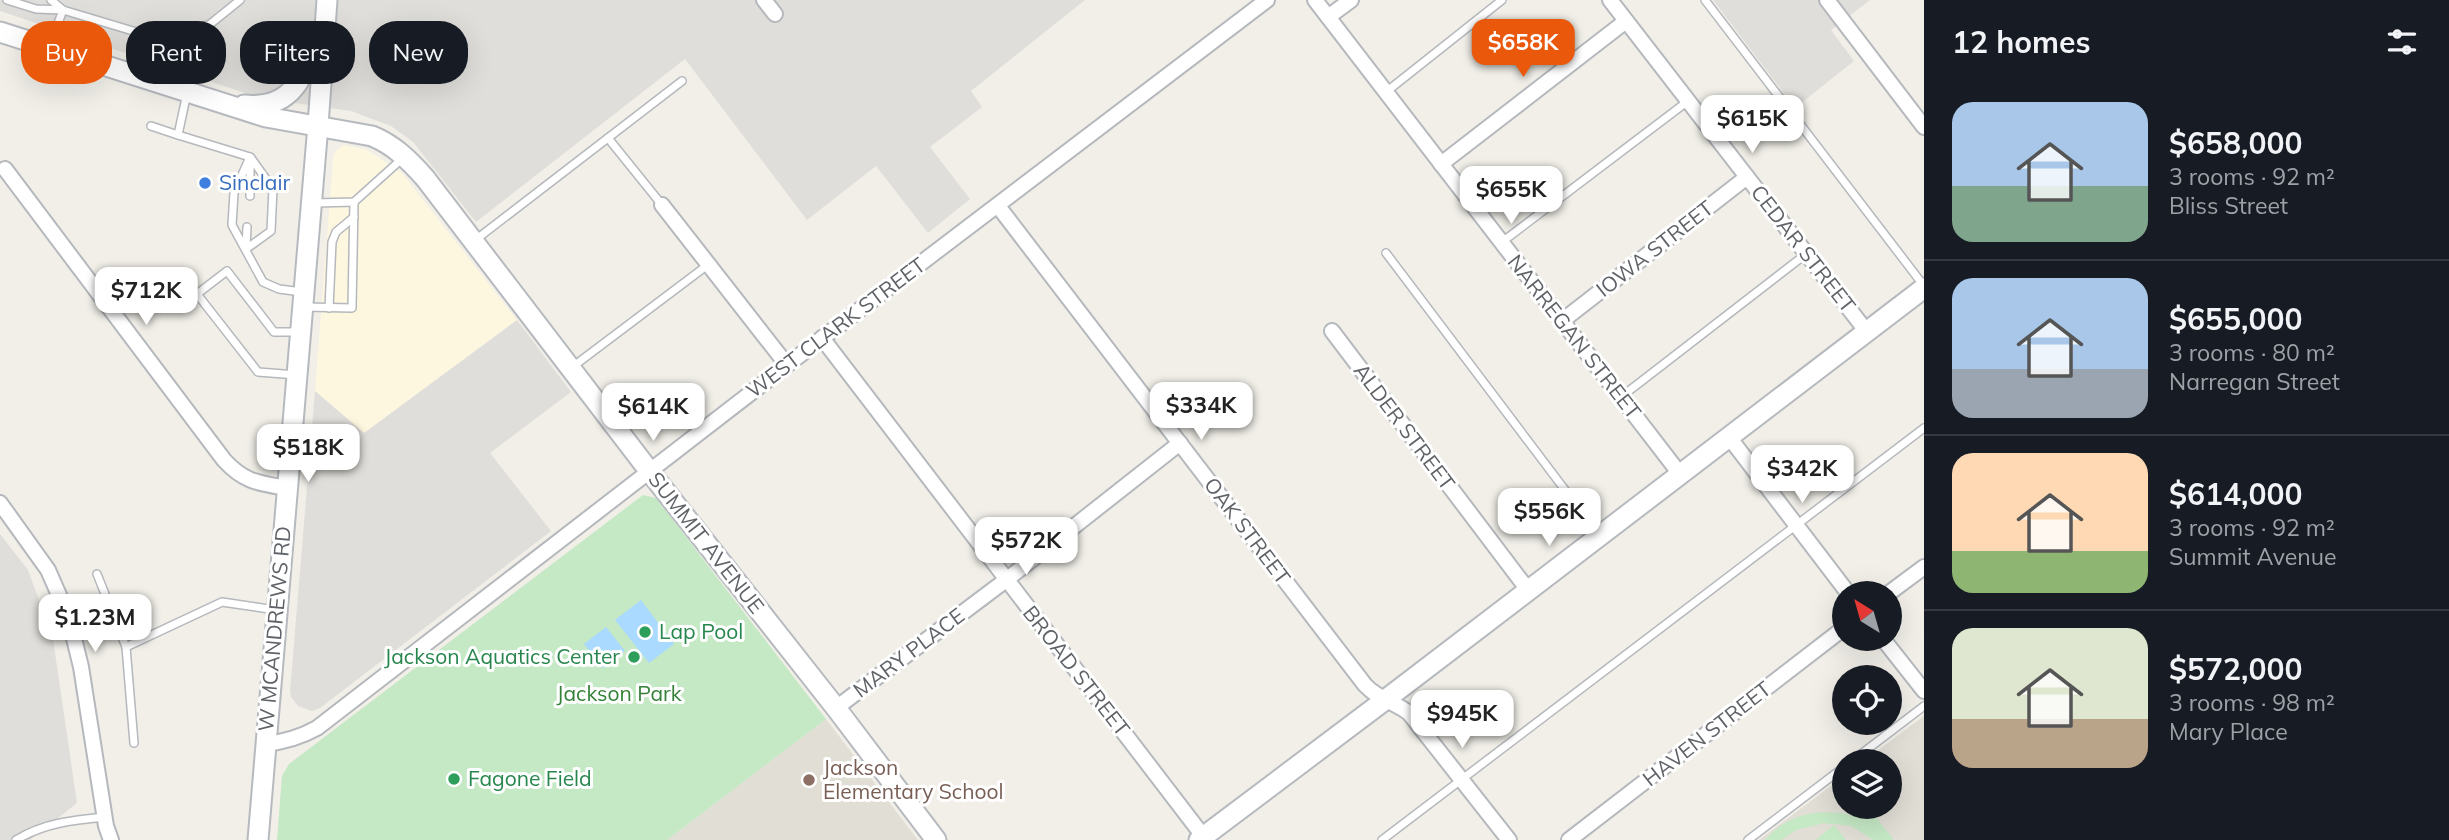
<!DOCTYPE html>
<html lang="en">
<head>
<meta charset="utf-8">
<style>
	:root { --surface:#171b24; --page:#20242c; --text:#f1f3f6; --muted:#9ea1a6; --line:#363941; --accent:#ea580c }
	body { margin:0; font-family:Mulish,sans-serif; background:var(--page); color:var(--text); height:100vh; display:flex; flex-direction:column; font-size:26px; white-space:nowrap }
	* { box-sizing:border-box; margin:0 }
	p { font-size:23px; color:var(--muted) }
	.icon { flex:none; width:38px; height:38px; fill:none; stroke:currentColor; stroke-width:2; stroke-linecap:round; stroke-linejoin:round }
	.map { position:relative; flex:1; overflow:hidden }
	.drawer { display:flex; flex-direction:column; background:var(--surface); width:525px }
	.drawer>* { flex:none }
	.guide { position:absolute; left:21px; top:21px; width:665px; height:63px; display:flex; gap:14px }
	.needle { width:46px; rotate:323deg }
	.buttons { position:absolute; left:1832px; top:581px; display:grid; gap:14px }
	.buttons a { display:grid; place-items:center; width:70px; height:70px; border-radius:50%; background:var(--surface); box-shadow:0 7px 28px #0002; font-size:35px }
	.price { position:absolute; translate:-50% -60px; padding:0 16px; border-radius:14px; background:#fff; color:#222; font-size:23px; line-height:46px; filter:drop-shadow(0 2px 4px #0008) }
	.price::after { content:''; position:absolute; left:50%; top:42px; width:21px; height:16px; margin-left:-10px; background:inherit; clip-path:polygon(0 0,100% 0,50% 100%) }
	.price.selected { background:var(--accent); color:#fff }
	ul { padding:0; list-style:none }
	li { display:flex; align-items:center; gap:21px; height:175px; padding:0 28px }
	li+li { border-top:2px solid var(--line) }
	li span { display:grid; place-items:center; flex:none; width:196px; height:140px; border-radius:21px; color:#555 }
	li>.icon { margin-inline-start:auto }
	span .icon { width:84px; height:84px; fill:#fffc; stroke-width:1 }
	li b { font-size:30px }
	h2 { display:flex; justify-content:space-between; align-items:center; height:84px; padding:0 28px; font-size:30px }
	.chip { padding:0 24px; border-radius:28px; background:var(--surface); box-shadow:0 7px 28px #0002; font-size:24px; line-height:63px }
	.chip.selected { background:var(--accent); color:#fff }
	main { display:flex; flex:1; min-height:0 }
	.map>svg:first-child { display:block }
	.commercial { fill:#fef7e0 }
	.industrial { fill:#e0deda }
	.education { fill:#e1ded6 }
	.green { fill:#c5e8c5 }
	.water { fill:#aadaff }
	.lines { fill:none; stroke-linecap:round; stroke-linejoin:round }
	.lane-casing { stroke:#b5b8bc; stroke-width:10 }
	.street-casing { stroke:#b5b8bc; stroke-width:18 }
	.secondary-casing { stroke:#b6babf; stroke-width:23 }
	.lane { stroke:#fff; stroke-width:7 }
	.street { stroke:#fff; stroke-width:14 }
	.secondary { stroke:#fff; stroke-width:19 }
	.shop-dot { fill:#3f7fe0; stroke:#fff; stroke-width:2.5 }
	.leisure-dot { fill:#2e9e5b; stroke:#fff; stroke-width:2.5 }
	.education-dot { fill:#8d6e63; stroke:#fff; stroke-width:2.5 }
	.labels { text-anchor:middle; stroke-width:6; stroke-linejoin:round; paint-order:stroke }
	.shop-label { font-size:21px; fill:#366cbe; stroke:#fff; text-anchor:start }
	.street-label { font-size:21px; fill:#5f6368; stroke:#fff }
	.leisure-label { font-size:21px; fill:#27864d; stroke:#fff; text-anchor:start }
	.park-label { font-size:21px; fill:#348238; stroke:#fff }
	.education-label { font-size:21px; fill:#785e54; stroke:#fff; text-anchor:start }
</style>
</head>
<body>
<main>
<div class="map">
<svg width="1924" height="840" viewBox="0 0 1924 840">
	<rect width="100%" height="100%" fill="#f1efe8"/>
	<path class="commercial" d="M344,145L367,150L402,173L517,320L364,433L315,391L333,160L335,151Z"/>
	<g class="industrial">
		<path d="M0,0H1085L971,91L982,107L930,147L970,199L928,233L876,166L807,220L685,59L476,222L413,142L391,126L351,111L260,98L0,11Z"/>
		<path d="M1713,0H1870L1831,30L1854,61L1795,108Z"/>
		<path d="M517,320L571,392L490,453L551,531L320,708L312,711L298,706L291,697L290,691L315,391L364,433Z"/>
		<path d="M0,534L28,570L53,639L77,803L30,840H0Z"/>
	</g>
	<g class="education">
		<path d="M1924,716V840H1759L1844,776V807H1890V761H1864Z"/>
		<path d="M826,719L918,840H667Z"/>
	</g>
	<g class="green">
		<path d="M643,495L656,498L826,719L667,840H277L282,776L289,764Z"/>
		<path d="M1851,807H1868L1894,840H1873L1851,826L1824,823L1796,830L1781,840H1765C1789,812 1824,807 1858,817Z"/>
		<path d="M1834,825L1846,840H1816Z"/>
	</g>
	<g class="water">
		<path d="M641,600L674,644L649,663L615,620Z"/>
		<path d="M606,627L625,651L603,668L584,644Z"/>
	</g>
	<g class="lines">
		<defs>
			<g id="lane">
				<path d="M7,0L36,9L63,10L49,47"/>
				<path d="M51,0L63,10L153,37L209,25L240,0"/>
				<path d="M1705,0L1924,286"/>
				<path d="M1386,92L1502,0"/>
				<path d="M187,93L178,135L250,157V196"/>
				<path d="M151,126L178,135"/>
				<path d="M608,138L662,205"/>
				<path d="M250,157L234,193L232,225L263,282L279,289L302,292"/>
				<path d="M315,203L354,202L404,157"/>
				<path d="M474,241L682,81"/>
				<path d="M1502,242L1688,101"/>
				<path d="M246,248L247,227"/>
				<path d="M246,249L271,231L273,189L251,158"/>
				<path d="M1386,253L1599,535"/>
				<path d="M305,307L352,308L354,202"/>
				<path d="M329,308L332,242L336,232L354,217"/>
				<path d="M571,368L709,264"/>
				<path d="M297,375L258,372L197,294L227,271L274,332H300"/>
				<path d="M1621,397L1806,254"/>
				<path d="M97,574L126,647L222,602L276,610"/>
				<path d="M126,647L134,743"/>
				<path d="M1852,761L1924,706"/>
				<path d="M16,840C44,823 73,820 105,817"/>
				<path d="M1382,840L1924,428"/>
				<path d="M1748,840L1844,767"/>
			</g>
			<g id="street">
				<path d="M764,0L775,14"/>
				<path d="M1315,0L1680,474"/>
				<path d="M1610,0L1867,332"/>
				<path d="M1827,0L1924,127"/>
				<path d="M1328,17L1351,0"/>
				<path d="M1441,164L1626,21"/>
				<path d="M5,169L224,460C244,482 258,483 287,488"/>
				<path d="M662,205L787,365"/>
				<path d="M998,206L1365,685C1378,699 1394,702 1409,713L1509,840"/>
				<path d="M1562,321L1747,177"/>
				<path d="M1332,331L1528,590"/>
				<path d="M822,338L1203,836"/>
				<path d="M1729,437L1848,593"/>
				<path d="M0,503L48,570L69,618L81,667L106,826L111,840"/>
				<path d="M1889,593L1924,567"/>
				<path d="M1883,639L1924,691"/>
				<path d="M836,708L1006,580L1180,443"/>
				<path d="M265,744C284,742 299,738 317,728L787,365L1267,0"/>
				<path d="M1569,840L1844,628"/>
			</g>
			<g id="secondary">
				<path d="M0,32L266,117L372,136C394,145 409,160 425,178L650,472L836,708L936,840"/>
				<path d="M244,105C294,110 305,75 316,35"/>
				<path d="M258,840L318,125L327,0"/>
				<path d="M1199,840L1385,700L1924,288"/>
			</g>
		</defs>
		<use href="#lane" class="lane-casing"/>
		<use href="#street" class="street-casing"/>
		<use href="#secondary" class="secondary-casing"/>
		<use href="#lane" class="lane"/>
		<use href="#street" class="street"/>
		<use href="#secondary" class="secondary"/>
	</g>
	<circle class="shop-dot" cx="205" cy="183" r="7"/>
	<g class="leisure-dot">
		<circle cx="645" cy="632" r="7"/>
		<circle cx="634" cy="657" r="7"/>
		<circle cx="454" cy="779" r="7"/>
	</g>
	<circle class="education-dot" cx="809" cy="780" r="7"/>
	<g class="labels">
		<g class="shop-label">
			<text x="219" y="190">Sinclair</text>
		</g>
		<g class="street-label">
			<text transform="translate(1655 249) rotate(-38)" y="7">IOWA STREET</text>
			<text transform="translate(1803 249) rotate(52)" y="7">CEDAR STREET</text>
			<text transform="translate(836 328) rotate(-37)" y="7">WEST CLARK STREET</text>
			<text transform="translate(1574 337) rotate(52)" y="7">NARREGAN STREET</text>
			<text transform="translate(1404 427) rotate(53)" y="7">ALDER STREET</text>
			<text transform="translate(1247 531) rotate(53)" y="7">OAK STREET</text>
			<text transform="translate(706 543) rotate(52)" y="7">SUMMIT AVENUE</text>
			<text transform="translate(275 629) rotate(-85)" y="7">W MCANDREWS RD</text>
			<text transform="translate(909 653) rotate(-37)" y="7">MARY PLACE</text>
			<text transform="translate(1076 671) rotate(52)" y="7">BROAD STREET</text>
			<text transform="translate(1707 734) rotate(-38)" y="7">HAVEN STREET</text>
		</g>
		<g class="leisure-label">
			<text x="659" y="639">Lap Pool</text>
			<text x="620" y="664" text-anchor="end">Jackson Aquatics Center</text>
			<text x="468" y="786">Fagone Field</text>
		</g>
		<g class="park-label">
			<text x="619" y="701">Jackson Park</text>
		</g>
		<g class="education-label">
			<text x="823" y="775">Jackson<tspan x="823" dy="24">Elementary School</tspan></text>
		</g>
	</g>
</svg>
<div class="buttons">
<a><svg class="needle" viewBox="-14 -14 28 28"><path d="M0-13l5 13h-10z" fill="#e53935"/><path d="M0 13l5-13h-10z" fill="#9ea1a6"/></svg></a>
<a><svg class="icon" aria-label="locate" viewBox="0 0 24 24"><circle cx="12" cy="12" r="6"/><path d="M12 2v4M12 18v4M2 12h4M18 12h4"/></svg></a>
<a><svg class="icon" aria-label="layers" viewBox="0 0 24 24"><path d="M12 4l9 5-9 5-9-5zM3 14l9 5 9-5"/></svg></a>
</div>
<b class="price selected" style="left:1523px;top:79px">$658K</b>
<b class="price" style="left:1752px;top:155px">$615K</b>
<b class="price" style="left:1511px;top:226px">$655K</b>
<b class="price" style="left:146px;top:327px">$712K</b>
<b class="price" style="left:1201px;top:442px">$334K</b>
<b class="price" style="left:653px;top:443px">$614K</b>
<b class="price" style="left:308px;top:484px">$518K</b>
<b class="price" style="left:1802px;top:505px">$342K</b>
<b class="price" style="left:1549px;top:548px">$556K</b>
<b class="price" style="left:1026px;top:577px">$572K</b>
<b class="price" style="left:95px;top:654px">$1.23M</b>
<b class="price" style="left:1462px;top:750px">$945K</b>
<div class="guide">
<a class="chip selected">Buy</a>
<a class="chip">Rent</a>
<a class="chip">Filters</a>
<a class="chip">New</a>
</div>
</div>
<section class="drawer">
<h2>12 homes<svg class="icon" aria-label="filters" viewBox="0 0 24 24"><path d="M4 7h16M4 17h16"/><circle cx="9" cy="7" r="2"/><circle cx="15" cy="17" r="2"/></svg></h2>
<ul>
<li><span style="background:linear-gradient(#a9c7e8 60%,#7fa58c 0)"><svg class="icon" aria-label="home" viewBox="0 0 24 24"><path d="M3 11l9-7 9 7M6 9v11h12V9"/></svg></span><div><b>$658,000</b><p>3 rooms · 92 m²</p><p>Bliss Street</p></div></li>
<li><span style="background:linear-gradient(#a9c7e8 65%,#9aa5b1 0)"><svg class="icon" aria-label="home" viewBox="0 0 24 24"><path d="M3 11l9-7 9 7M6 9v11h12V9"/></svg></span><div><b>$655,000</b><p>3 rooms · 80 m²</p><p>Narregan Street</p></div></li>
<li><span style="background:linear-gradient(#ffd9b3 70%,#8fb573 0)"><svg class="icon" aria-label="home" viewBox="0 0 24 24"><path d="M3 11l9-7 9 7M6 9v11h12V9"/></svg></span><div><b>$614,000</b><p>3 rooms · 92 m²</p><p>Summit Avenue</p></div></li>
<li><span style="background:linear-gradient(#dfe7d0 65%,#b9a48a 0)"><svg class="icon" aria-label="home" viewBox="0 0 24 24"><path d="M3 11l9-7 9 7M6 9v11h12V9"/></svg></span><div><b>$572,000</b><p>3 rooms · 98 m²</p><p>Mary Place</p></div></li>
</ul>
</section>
</main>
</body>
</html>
